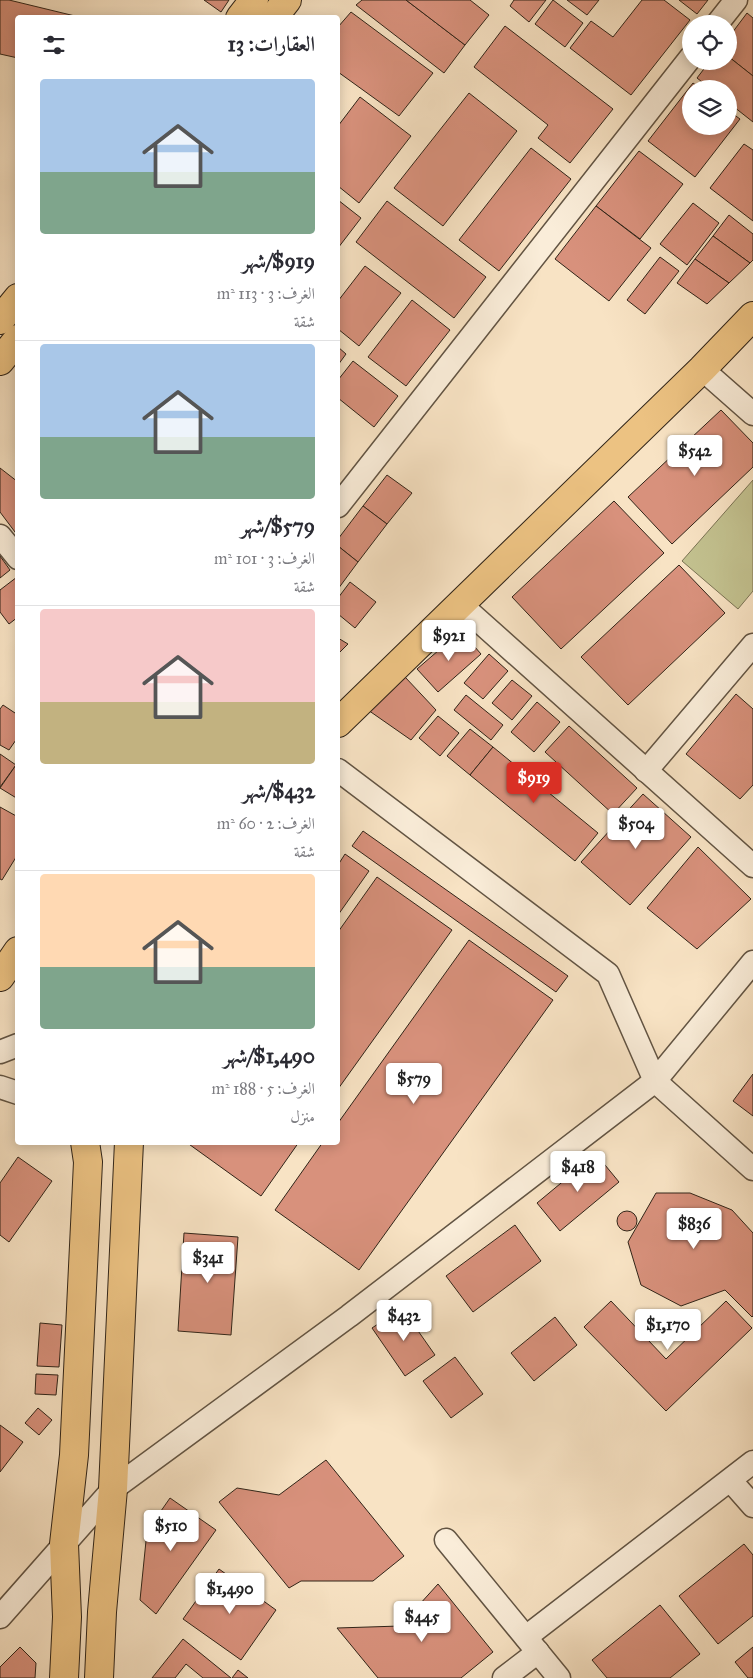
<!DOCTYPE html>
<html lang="ar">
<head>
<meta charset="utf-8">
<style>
	:root { --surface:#fff; --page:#f2f2f3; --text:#2b2b33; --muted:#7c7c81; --line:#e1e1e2; --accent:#d93025 }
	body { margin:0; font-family:"IM FELL Great Primer",Amiri,serif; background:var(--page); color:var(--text); direction:rtl; height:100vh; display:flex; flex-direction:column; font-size:19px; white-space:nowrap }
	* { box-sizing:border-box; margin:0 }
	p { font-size:16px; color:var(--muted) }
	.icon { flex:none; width:28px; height:28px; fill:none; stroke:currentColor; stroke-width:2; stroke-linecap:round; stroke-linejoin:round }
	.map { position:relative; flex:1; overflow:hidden; direction:ltr }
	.details { position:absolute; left:15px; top:15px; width:325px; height:1130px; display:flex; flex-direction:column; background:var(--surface); border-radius:5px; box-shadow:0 2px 12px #0003; direction:rtl }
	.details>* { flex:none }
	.tools { position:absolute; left:682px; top:15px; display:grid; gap:10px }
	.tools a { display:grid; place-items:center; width:55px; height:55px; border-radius:50%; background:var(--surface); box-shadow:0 2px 12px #0003; font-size:25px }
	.price { position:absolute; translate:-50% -42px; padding:0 11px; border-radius:5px; background:#fff; color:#222; font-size:16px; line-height:32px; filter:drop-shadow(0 1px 2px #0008) }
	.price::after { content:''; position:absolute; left:50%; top:30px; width:15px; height:11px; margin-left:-8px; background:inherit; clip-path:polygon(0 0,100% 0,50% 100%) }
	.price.on { background:var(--accent); color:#fff }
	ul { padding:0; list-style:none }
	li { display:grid; align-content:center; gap:10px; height:265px; padding:0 25px }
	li+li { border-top:1px solid var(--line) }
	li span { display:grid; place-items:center; height:155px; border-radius:5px; color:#555 }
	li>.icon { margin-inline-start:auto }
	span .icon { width:90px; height:90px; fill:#fffc; stroke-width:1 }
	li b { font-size:21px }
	h2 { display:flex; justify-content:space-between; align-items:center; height:60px; padding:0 25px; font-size:21px }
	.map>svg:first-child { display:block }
	.green { fill:#c3c290; stroke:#7a7354 }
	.building { fill:#d8917c; stroke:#302418 }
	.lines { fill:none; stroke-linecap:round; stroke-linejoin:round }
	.street-casing { stroke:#625443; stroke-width:25 }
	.primary-casing { stroke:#302418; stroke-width:30 }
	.street { stroke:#faedd9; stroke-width:22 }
	.primary { stroke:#ecc282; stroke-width:28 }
</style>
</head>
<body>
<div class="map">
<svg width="753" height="1678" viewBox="0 0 753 1678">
	<rect width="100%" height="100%" fill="#f8e3c4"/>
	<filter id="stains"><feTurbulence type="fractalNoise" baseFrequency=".004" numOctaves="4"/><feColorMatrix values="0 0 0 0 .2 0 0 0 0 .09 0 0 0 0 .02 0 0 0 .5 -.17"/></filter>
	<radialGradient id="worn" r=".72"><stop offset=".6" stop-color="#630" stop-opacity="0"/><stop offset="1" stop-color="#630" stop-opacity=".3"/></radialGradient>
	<path class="green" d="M753,480V591L738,609L682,561Z"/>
	<g class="building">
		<path d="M0,0H9L75,16V18H18V58L0,54Z"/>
		<path d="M204,0H229L221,12Z"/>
		<path d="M362,0H406L465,45L444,73L356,5Z"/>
		<path d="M406,0H470L489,15L465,45Z"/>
		<path d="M514,0H546L529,22L510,6Z"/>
		<path d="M553,0L583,23L565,47L535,24Z"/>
		<path d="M567,0H599L587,15Z"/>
		<path d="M642,0H664L690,20L631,95L570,48L591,21L613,37Z"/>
		<path d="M679,0H708L697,14Z"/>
		<path d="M351,12L433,73L399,116L338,72V27Z"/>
		<path d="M747,13L753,18V76L729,57V37Z"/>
		<path d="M505,26L613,109L570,163L538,138L548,125L474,67Z"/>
		<path d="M729,57L753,76V122L729,103V89H711L697,78L710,61H729Z"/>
		<path d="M693,83L701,89H691V126H729V111L740,119L695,177L648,141Z"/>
		<path d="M469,93L517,131L443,226L394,188Z"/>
		<path d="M360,97L411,136L359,203L338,186V126Z"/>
		<path d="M744,144L753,150V221L710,188Z"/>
		<path d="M531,148L571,179L499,271L459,240Z"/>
		<path d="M639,151L683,184L640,239L596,206Z"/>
		<path d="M338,200L361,218L338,248Z"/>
		<path d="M387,201L486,277L454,318L356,242Z"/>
		<path d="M693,203L719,223L687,265L660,244Z"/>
		<path d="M596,206L651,248L609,301L555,259Z"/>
		<path d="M729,215L753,234V260L750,263L713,236Z"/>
		<path d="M713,236L750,263L729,283L695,259Z"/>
		<path d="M660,257L679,271L645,314L627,300Z"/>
		<path d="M695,259L729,283L707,304L677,283Z"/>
		<path d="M365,266L401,293L359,346L338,329V301Z"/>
		<path d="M412,300L450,330L406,386L368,357Z"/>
		<path d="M338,347L346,354L338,365Z"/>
		<path d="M353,361L398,396L374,427L338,398V380Z"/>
		<path d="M721,410L753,443V467L672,544L628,497Z"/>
		<path d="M0,468L18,482V536L0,512Z"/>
		<path d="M387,475L412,493L387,524L363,506Z"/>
		<path d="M614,501L664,553L561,649L512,597Z"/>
		<path d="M363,506L387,524L358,562L338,546V539Z"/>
		<path d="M338,546L358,562L338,589Z"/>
		<path d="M0,556L10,570L0,578Z"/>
		<path d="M679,565L725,613L628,705L581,657Z"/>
		<path d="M17,577L18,617L9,624L0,612V590Z"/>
		<path d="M350,582L376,602L355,628L338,614V598Z"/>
		<path d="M461,631L481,654L438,692L417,669Z"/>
		<path d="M338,638L348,644L338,654Z"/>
		<path d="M489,654L508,671L483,699L464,683Z"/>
		<path d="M405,677L436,710L411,740L368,710Z"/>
		<path d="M512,680L532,696L512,720L492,703Z"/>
		<path d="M736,694L753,709V785L740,799L686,754Z"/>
		<path d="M466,695L503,725L491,740L454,710Z"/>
		<path d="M537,702L560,722L534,752L511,732Z"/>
		<path d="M3,705L18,715V737L9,750L0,745V709Z"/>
		<path d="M438,716L459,733L440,756L419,738Z"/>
		<path d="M569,726L637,788L613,814L545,752Z"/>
		<path d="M470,729L493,747L470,775L447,756Z"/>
		<path d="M493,747L598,833L575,861L470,775Z"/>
		<path d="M0,754L16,765L0,787Z"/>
		<path d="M16,765L18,766V799L0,788Z"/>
		<path d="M643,794L691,837L630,905L581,862Z"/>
		<path d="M0,807L18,817V854L2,880L0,879Z"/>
		<path d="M363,831L568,976L556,992L352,846Z"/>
		<path d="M698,847L751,899L697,949L647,908Z"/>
		<path d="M345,854L369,871L338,915V865Z"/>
		<path d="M377,877L452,930L338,1089V932Z"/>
		<path d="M469,940L553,1000L359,1270L275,1210L323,1142H338V1123Z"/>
		<path d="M753,1074V1116L733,1101Z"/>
		<path d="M186,1142H299L261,1196Z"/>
		<path d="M596,1154L619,1182L560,1231L537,1203Z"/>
		<path d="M18,1157L52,1181L9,1242L0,1235V1183Z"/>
		<path d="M656,1193H690L732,1210L753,1233V1316L752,1317L725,1290L681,1306L641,1285L628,1242Z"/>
		<circle cx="627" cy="1221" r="10"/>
		<path d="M515,1225L541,1261L473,1312L446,1276Z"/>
		<path d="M184,1233L238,1237L231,1335L178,1331Z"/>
		<path d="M611,1301L666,1359L726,1301L752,1328L666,1411L584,1327Z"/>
		<path d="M402,1308L435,1355L405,1376L372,1328Z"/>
		<path d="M555,1317L577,1345L534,1381L511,1353Z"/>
		<path d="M40,1323L62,1325L59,1367L37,1366Z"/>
		<path d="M455,1357L483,1394L451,1418L423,1381Z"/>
		<path d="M36,1374L58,1375L56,1395L35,1394Z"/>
		<path d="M38,1408L52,1420L39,1435L25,1423Z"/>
		<path d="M0,1425L23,1442L0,1472Z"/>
		<path d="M326,1460L404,1556L373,1581H301L289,1588L219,1502L237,1488L279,1495Z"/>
		<path d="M170,1498L216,1530L156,1614L140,1600L147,1531Z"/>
		<path d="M744,1544L753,1555V1616L718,1644L679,1596Z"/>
		<path d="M219,1569L276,1610L241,1660L183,1619Z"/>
		<path d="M438,1584L493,1652L461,1678H378L337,1628L400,1626Z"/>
		<path d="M660,1605L700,1654L670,1678H607L592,1660Z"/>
		<path d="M183,1639L231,1678H203L186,1664L175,1678H152Z"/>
		<path d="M20,1647L36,1663L35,1678H0V1667Z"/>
		<path d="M753,1647V1678H748L735,1662Z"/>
		<path d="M238,1670L248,1678H232Z"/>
	</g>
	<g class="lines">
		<defs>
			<g id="street">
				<path d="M717,24L736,0"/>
				<path d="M702,369L753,414"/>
				<path d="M338,506L691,57"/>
				<path d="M0,536L18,558"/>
				<path d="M459,603L753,866"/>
				<path d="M338,770L608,974L655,1081L753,1169"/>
				<path d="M646,771L753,645"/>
				<path d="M0,1052L18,1045"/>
				<path d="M0,1087L18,1093"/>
				<path d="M731,1481L753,1506"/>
				<path d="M446,1540L559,1678"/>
				<path d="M0,1617L113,1489L349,1316L655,1081L753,962"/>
				<path d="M526,1637L753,1462"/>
				<path d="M504,1678L538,1652"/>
			</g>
			<g id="primary">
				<path d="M240,18L254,0"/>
				<path d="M273,18L287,0"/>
				<path d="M0,320L18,298"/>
				<path d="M0,361L18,339"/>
				<path d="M338,723L702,369L753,316"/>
				<path d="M0,977L18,951"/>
				<path d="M64,1678L67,1617L64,1544L74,1455L88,1162L85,1142"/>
				<path d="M99,1678L102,1612L113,1489L129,1142"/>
			</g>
		</defs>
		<use href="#street" class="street-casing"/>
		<use href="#primary" class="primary-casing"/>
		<use href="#street" class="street"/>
		<use href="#primary" class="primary"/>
	</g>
	<rect width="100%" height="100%" filter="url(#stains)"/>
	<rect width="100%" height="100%" fill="url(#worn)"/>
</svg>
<div class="tools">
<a><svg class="icon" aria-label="locate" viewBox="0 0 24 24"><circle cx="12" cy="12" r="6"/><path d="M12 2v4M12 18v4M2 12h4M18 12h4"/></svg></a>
<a><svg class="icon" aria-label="layers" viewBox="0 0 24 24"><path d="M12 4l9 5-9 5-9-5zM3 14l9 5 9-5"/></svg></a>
</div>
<b class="price" style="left:695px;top:477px">$542</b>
<b class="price" style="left:449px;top:662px">$921</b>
<b class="price on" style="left:534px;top:804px">$919</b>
<b class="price" style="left:636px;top:850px">$504</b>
<b class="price" style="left:414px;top:1105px">$579</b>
<b class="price" style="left:578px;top:1193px">$418</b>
<b class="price" style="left:694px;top:1250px">$836</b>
<b class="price" style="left:208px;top:1284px">$341</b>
<b class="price" style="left:404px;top:1342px">$432</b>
<b class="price" style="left:668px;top:1351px">$1,170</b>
<b class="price" style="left:171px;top:1552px">$510</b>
<b class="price" style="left:230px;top:1615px">$1,490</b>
<b class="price" style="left:422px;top:1643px">$445</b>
<section class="details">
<h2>العقارات: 13<svg class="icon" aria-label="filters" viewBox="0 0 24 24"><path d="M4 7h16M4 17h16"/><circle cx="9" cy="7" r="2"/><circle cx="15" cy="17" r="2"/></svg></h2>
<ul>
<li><span style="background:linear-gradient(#a9c7e8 60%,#7fa58c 0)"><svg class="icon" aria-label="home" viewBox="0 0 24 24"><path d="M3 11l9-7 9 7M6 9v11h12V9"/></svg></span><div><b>$919/شهر</b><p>الغرف: 3 · 113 m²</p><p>شقة</p></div></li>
<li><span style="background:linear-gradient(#a9c7e8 60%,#7fa58c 0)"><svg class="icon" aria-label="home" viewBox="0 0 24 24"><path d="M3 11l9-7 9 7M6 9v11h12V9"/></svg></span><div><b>$579/شهر</b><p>الغرف: 3 · 101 m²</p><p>شقة</p></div></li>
<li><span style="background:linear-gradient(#f6c9c9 60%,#c2b280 0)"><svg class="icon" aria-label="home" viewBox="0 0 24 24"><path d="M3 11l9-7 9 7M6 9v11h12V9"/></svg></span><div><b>$432/شهر</b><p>الغرف: 2 · 60 m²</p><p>شقة</p></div></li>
<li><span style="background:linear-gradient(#ffd9b3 60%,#7fa58c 0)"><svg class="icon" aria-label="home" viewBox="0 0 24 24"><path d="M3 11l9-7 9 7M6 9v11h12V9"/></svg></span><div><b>$1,490/شهر</b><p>الغرف: 5 · 188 m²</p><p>منزل</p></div></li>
</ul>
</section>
</div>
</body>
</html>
